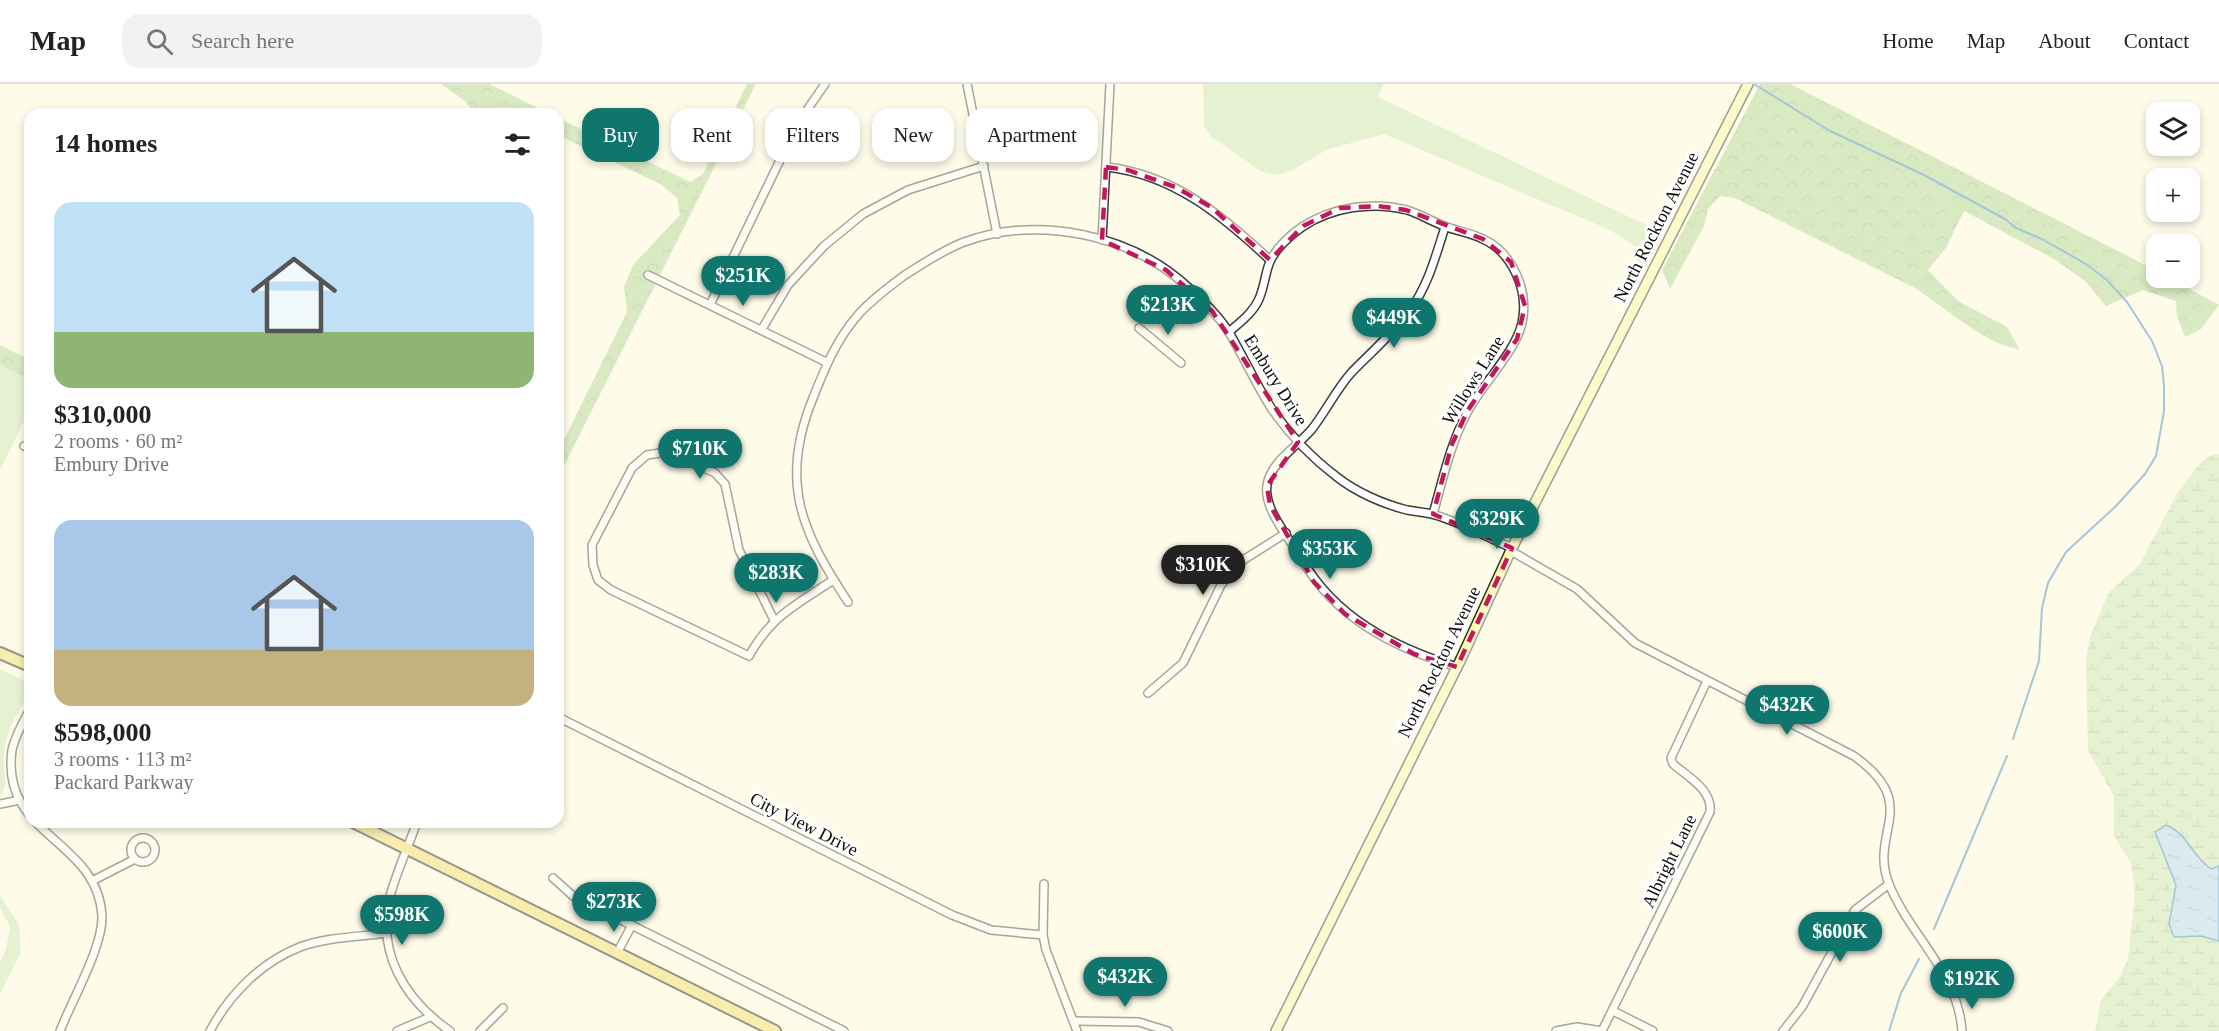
<!DOCTYPE html>
<html lang="en">
<head>
<meta charset="utf-8">
<style>
	:root { --surface:#fff; --page:#f2f2f2; --text:#222; --muted:#767676; --line:#e0e0e0; --accent:#0f766e }
	body { margin:0; font-family:"Times New Roman",serif; background:var(--page); color:var(--text); height:100vh; display:flex; flex-direction:column; font-size:22px; white-space:nowrap }
	* { box-sizing:border-box; margin:0 }
	p { font-size:20px; color:var(--muted) }
	.icon { flex:none; width:33px; height:33px; fill:none; stroke:currentColor; stroke-width:2; stroke-linecap:round; stroke-linejoin:round }
	.map { position:relative; flex:1; overflow:hidden }
	.details { position:absolute; left:24px; top:24px; width:540px; height:720px; display:flex; flex-direction:column; background:var(--surface); border-radius:18px; box-shadow:0 3px 9px #0003 }
	.details>* { flex:none }
	.hud { position:absolute; left:582px; top:24px; width:570px; height:54px; display:flex; gap:12px }
	.buttons { position:absolute; left:2146px; top:18px; display:grid; gap:12px }
	.buttons a { display:grid; place-items:center; width:54px; height:54px; border-radius:12px; background:var(--surface); box-shadow:0 3px 9px #0003; font-size:30px }
	.price { position:absolute; translate:-50% -51px; padding:0 14px; border-radius:21px; background:var(--accent); color:#fff; font-size:20px; line-height:39px; filter:drop-shadow(0 2px 3px #0008) }
	.price::after { content:''; position:absolute; left:50%; top:36px; width:18px; height:14px; margin-left:-9px; background:inherit; clip-path:polygon(0 0,100% 0,50% 100%) }
	.price.selected { background:#222; color:#fff }
	ul { padding:0; list-style:none }
	li { display:grid; align-content:center; gap:12px; height:318px; padding:0 30px }
	li span { display:grid; place-items:center; height:186px; border-radius:18px; color:#555 }
	li>.icon { margin-inline-start:auto }
	span .icon { width:108px; height:108px; fill:#fffc; stroke-width:1 }
	li b { font-size:26px }
	h2 { display:flex; justify-content:space-between; align-items:center; height:72px; padding:0 30px; font-size:26px }
	.tag { padding:0 21px; border-radius:18px; background:var(--surface); box-shadow:0 3px 9px #0003; font-size:21px; line-height:54px }
	.tag.selected { background:var(--accent); color:#fff }
	header { display:flex; align-items:center; gap:36px; box-sizing:border-box; height:84px; padding:0 30px; background:var(--surface); border-bottom:2px solid var(--line) }
	header strong { font-size:28px }
	nav { display:flex; gap:33px; margin-inline-start:auto; font-size:21px }
	.search { width:420px; height:54px; background:var(--page); display:flex; align-items:center; gap:15px; box-sizing:border-box; padding:0 21px; border-radius:18px; color:var(--muted); font-size:22px }
	.map>svg:first-child { display:block }
	.grass { fill:#cae5b5 }
	.forest { fill:url(#forest-crowns) }
	.wetland { fill:url(#wetland-marsh) }
	.water { fill:url(#water-ripples); stroke:#3b83c5; stroke-width:1.5 }
	.lines { fill:none; stroke-linecap:round; stroke-linejoin:round }
	.stream { stroke:#3b83c5; stroke-width:2 }
	.street-casing { stroke:#3d3d3d; stroke-width:10 }
	.secondary-casing { stroke:#2c2c2c; stroke-width:12 }
	.primary-casing { stroke:#1b1b1b; stroke-width:14 }
	.street { stroke:#fff; stroke-width:7 }
	.secondary { stroke:#fbf8a7; stroke-width:9 }
	.primary { stroke:#f1db65; stroke-width:10 }
	.marked { fill:none; stroke:#c2185b; stroke-width:4.5; stroke-dasharray:12 8; stroke-linejoin:round }
	.labels { text-anchor:middle; stroke-width:6; stroke-linejoin:round; paint-order:stroke }
	.street-label { font-size:18px; fill:#0a0a0a; stroke:#fff }
</style>
</head>
<body>
<header>
<strong>Map</strong>
<div class="search"><svg class="icon" aria-label="search" viewBox="0 0 24 24"><circle cx="10" cy="10" r="6"/><path d="M15 15l6 6"/></svg>Search here</div>
<nav><a>Home</a><a>Map</a><a>About</a><a>Contact</a></nav>
</header>
<div class="map">
<svg width="2219" height="947" viewBox="0 0 2219 947">
	<defs>
		<pattern id="forest-crowns" width="20" height="18" patternUnits="userSpaceOnUse" patternTransform="scale(1.5)"><rect width="20" height="18" fill="#add595"/><path d="M2 6a3 3 0 1 1 6 0M12 15a3 3 0 1 1 6 0" fill="none" stroke="#94b67f"/></pattern>
		<pattern id="wetland-marsh" width="20" height="14" patternUnits="userSpaceOnUse" patternTransform="scale(1.5)"><rect width="20" height="14" fill="#cae5b5"/><path d="M1 5h8M5 5V1M11 12h8M15 12V8" fill="none" stroke="#acc39a"/></pattern>
		<pattern id="water-ripples" width="26" height="14" patternUnits="userSpaceOnUse" patternTransform="scale(1.5)"><rect width="26" height="14" fill="#b0d4f2"/><path d="M2 4q2-2 4 0t4 0M15 11q2-2 4 0t4 0" fill="none" stroke="#96b5ce"/></pattern>
	</defs>
	<rect width="100%" height="100%" fill="#fefbe9"/>
	<g class="grass">
		<path d="M1203,0H1384L1378,13L1663,149L1632,209L1622,205L1641,166L1610,146L1384,50L1326,66L1293,86L1277,91L1262,88L1210,52L1204,42Z"/>
		<path d="M0,281L30,296V325L0,386Z"/>
		<path d="M0,585L30,600V606C21,625 6,646 4,666C2,680 9,702 0,712Z"/>
		<path d="M0,811L19,841L21,868L0,910V878L6,865L10,842L0,824Z"/>
	</g>
	<g class="forest">
		<path d="M441,0H489L550,30H475L465,17Z"/>
		<path d="M747,0H756L558,394V368L627,228L624,203L633,181L680,131L677,114L662,101L558,51V34L690,98L703,90Z"/>
		<path d="M1760,0H1790L2157,187V194H2169L2219,221L2201,245L2185,253L2177,232L2176,217L2143,206L2106,222L2085,197L2054,175L1964,127L1946,164L1928,186L1958,217L2007,243L2020,266L1997,259L1974,246L1915,204L1735,114L1720,112L1708,125L1704,142L1670,205L1662,186Z"/>
		<path d="M0,261L30,276V296L0,281Z"/>
	</g>
	<path class="wetland" d="M2219,370V947H2095L2101,916L2119,894L2128,875L2135,809L2131,779L2114,752V712L2088,667L2086,577L2090,553L2109,508L2140,480L2179,406L2200,380L2209,372Z"/>
	<path class="water" d="M2166,741C2188,750 2192,772 2211,785L2219,782V857L2201,852L2174,853L2169,840L2176,801L2155,748Z"/>
	<g class="lines">
		<g class="stream">
			<path d="M1754,0L1830,47L1922,90L2005,135L2016,144L2042,155L2086,180L2107,196L2127,218L2152,257L2162,282L2164,302V327L2156,372L2145,390L2116,422L2066,468L2048,499L2042,524L2039,577L2013,655"/>
			<path d="M1934,845L2007,672"/>
			<path d="M1889,947L1901,909L1919,875"/>
		</g>
		<defs>
			<g id="street">
				<path d="M967,0L997,150"/>
				<path d="M1106,83C1173,90 1223,132 1270,176"/>
				<path d="M1445,143C1436,171 1428,202 1410,226C1393,250 1371,268 1351,289C1336,306 1326,327 1312,345C1298,362 1271,377 1267,401C1263,425 1290,455 1301,474C1335,534 1393,563 1457,583"/>
				<path d="M1102,156L1110,0"/>
				<path d="M648,191L826,278"/>
				<path d="M710,221L798,39L825,0"/>
				<path d="M1139,244L1181,279"/>
				<path d="M762,245L788,201L824,162L863,130L908,106L984,82"/>
				<path d="M1229,248C1240,238 1253,229 1259,215C1264,204 1265,191 1269,180C1274,166 1290,151 1302,143C1332,123 1372,117 1407,126C1420,130 1431,137 1444,142C1457,147 1471,149 1483,155C1513,169 1529,207 1522,239C1515,269 1483,299 1468,327C1450,360 1443,395 1433,430"/>
				<path d="M24,362L30,364"/>
				<path d="M1511,467L1577,505L1635,559L1854,672C1923,721 1868,748 1889,800C1910,852 1958,888 1962,947"/>
				<path d="M848,518C801,447 779,397 813,314C825,284 836,256 858,231C872,215 889,203 905,191C924,179 943,166 964,158C1039,131 1131,150 1189,204C1204,218 1220,233 1230,250C1244,274 1256,300 1271,324C1289,350 1312,374 1337,393C1356,408 1383,420 1407,426C1417,428 1426,428 1435,431C1462,439 1487,453 1512,464"/>
				<path d="M774,536L739,466L725,400L715,389L667,368L647,371L632,384L592,461L593,481L598,496L611,506L749,572C772,531 795,522 833,496"/>
				<path d="M1148,609L1183,579L1221,501L1240,478L1286,449"/>
				<path d="M30,625C23,638 15,652 12,666C0,753 98,755 102,832C103,863 72,916 60,947"/>
				<path d="M558,633L952,831L991,846L1043,851"/>
				<path d="M0,720L15,717"/>
				<path d="M417,738C408,763 397,787 390,812C376,869 405,916 450,947"/>
				<circle cx="143" cy="766" r="12"/>
				<path d="M553,794L573,812L844,947"/>
				<path d="M92,797L135,775"/>
				<path d="M1044,800L1043,851L1046,866L1077,947"/>
				<path d="M617,869L632,841"/>
				<path d="M1613,927L1653,947"/>
				<path d="M1074,937L1139,938L1168,947"/>
				<path d="M210,947C229,911 261,878 300,863C327,853 359,853 387,849"/>
				<path d="M397,947L430,933"/>
				<path d="M480,947L503,924"/>
				<path d="M1556,947L1577,943L1602,947"/>
				<path d="M1602,947L1710,728C1713,706 1687,692 1673,680L1671,674L1707,597"/>
				<path d="M1783,947L1802,923L1855,826L1889,800"/>
			</g>
			<path id="secondary" d="M1276,947L1461,575L1512,464L1748,0"/>
			<g id="primary">
				<path d="M0,569L30,582"/>
				<path d="M353,738L775,947"/>
			</g>
		</defs>
		<use href="#street" class="street-casing"/>
		<use href="#secondary" class="secondary-casing"/>
		<use href="#primary" class="primary-casing"/>
		<use href="#street" class="street"/>
		<use href="#secondary" class="secondary"/>
		<use href="#primary" class="primary"/>
	</g>
	<path d="M0 0H2219V947H0ZM1106,83L1128,86L1175,103L1211,123L1270,176L1303,142L1340,124L1378,122L1406,126L1483,155L1511,178L1525,222L1517,255L1468,326L1452,360L1433,430L1512,464L1457,583L1414,570L1345,530L1314,498L1270,421L1267,402L1298,358L1212,227L1166,186L1102,156Z" fill="#fefbe9" fill-opacity=".55" fill-rule="evenodd"/>
	<path class="marked" d="M1106,83L1128,86L1175,103L1211,123L1270,176L1303,142L1340,124L1378,122L1406,126L1483,155L1511,178L1525,222L1517,255L1468,326L1452,360L1433,430L1512,464L1457,583L1414,570L1345,530L1314,498L1270,421L1267,402L1298,358L1212,227L1166,186L1102,156Z"/>
	<g class="labels">
		<g class="street-label">
			<text transform="translate(1656 143) rotate(-63)" y="6">North Rockton Avenue</text>
			<text transform="translate(1276 296) rotate(58)" y="6">Embury Drive</text>
			<text transform="translate(1473 296) rotate(-58)" y="6">Willows Lane</text>
			<text transform="translate(1439 578) rotate(-64)" y="6">North Rockton Avenue</text>
			<text transform="translate(804 740) rotate(27)" y="6">City View Drive</text>
			<text transform="translate(1669 777) rotate(-64)" y="6">Albright Lane</text>
		</g>
	</g>
</svg>
<div class="buttons">
<a><svg class="icon" aria-label="layers" viewBox="0 0 24 24"><path d="M12 4l9 5-9 5-9-5zM3 14l9 5 9-5"/></svg></a>
<a>+</a>
<a>−</a>
</div>
<b class="price" style="left:743px;top:223px">$251K</b>
<b class="price" style="left:1168px;top:252px">$213K</b>
<b class="price" style="left:1394px;top:265px">$449K</b>
<b class="price" style="left:700px;top:396px">$710K</b>
<b class="price" style="left:1497px;top:466px">$329K</b>
<b class="price" style="left:1330px;top:496px">$353K</b>
<b class="price selected" style="left:1203px;top:512px">$310K</b>
<b class="price" style="left:776px;top:520px">$283K</b>
<b class="price" style="left:1787px;top:652px">$432K</b>
<b class="price" style="left:614px;top:849px">$273K</b>
<b class="price" style="left:402px;top:862px">$598K</b>
<b class="price" style="left:1840px;top:879px">$600K</b>
<b class="price" style="left:1125px;top:924px">$432K</b>
<b class="price" style="left:1972px;top:926px">$192K</b>
<div class="hud">
<a class="tag selected">Buy</a>
<a class="tag">Rent</a>
<a class="tag">Filters</a>
<a class="tag">New</a>
<a class="tag">Apartment</a>
</div>
<section class="details">
<h2>14 homes<svg class="icon" aria-label="filters" viewBox="0 0 24 24"><path d="M4 7h16M4 17h16"/><circle cx="9" cy="7" r="2"/><circle cx="15" cy="17" r="2"/></svg></h2>
<ul>
<li><span style="background:linear-gradient(#bfe0f5 70%,#8fb573 0)"><svg class="icon" aria-label="home" viewBox="0 0 24 24"><path d="M3 11l9-7 9 7M6 9v11h12V9"/></svg></span><div><b>$310,000</b><p>2 rooms · 60 m²</p><p>Embury Drive</p></div></li>
<li><span style="background:linear-gradient(#a9c7e8 70%,#c2b280 0)"><svg class="icon" aria-label="home" viewBox="0 0 24 24"><path d="M3 11l9-7 9 7M6 9v11h12V9"/></svg></span><div><b>$598,000</b><p>3 rooms · 113 m²</p><p>Packard Parkway</p></div></li>
</ul>
</section>
</div>
</body>
</html>
